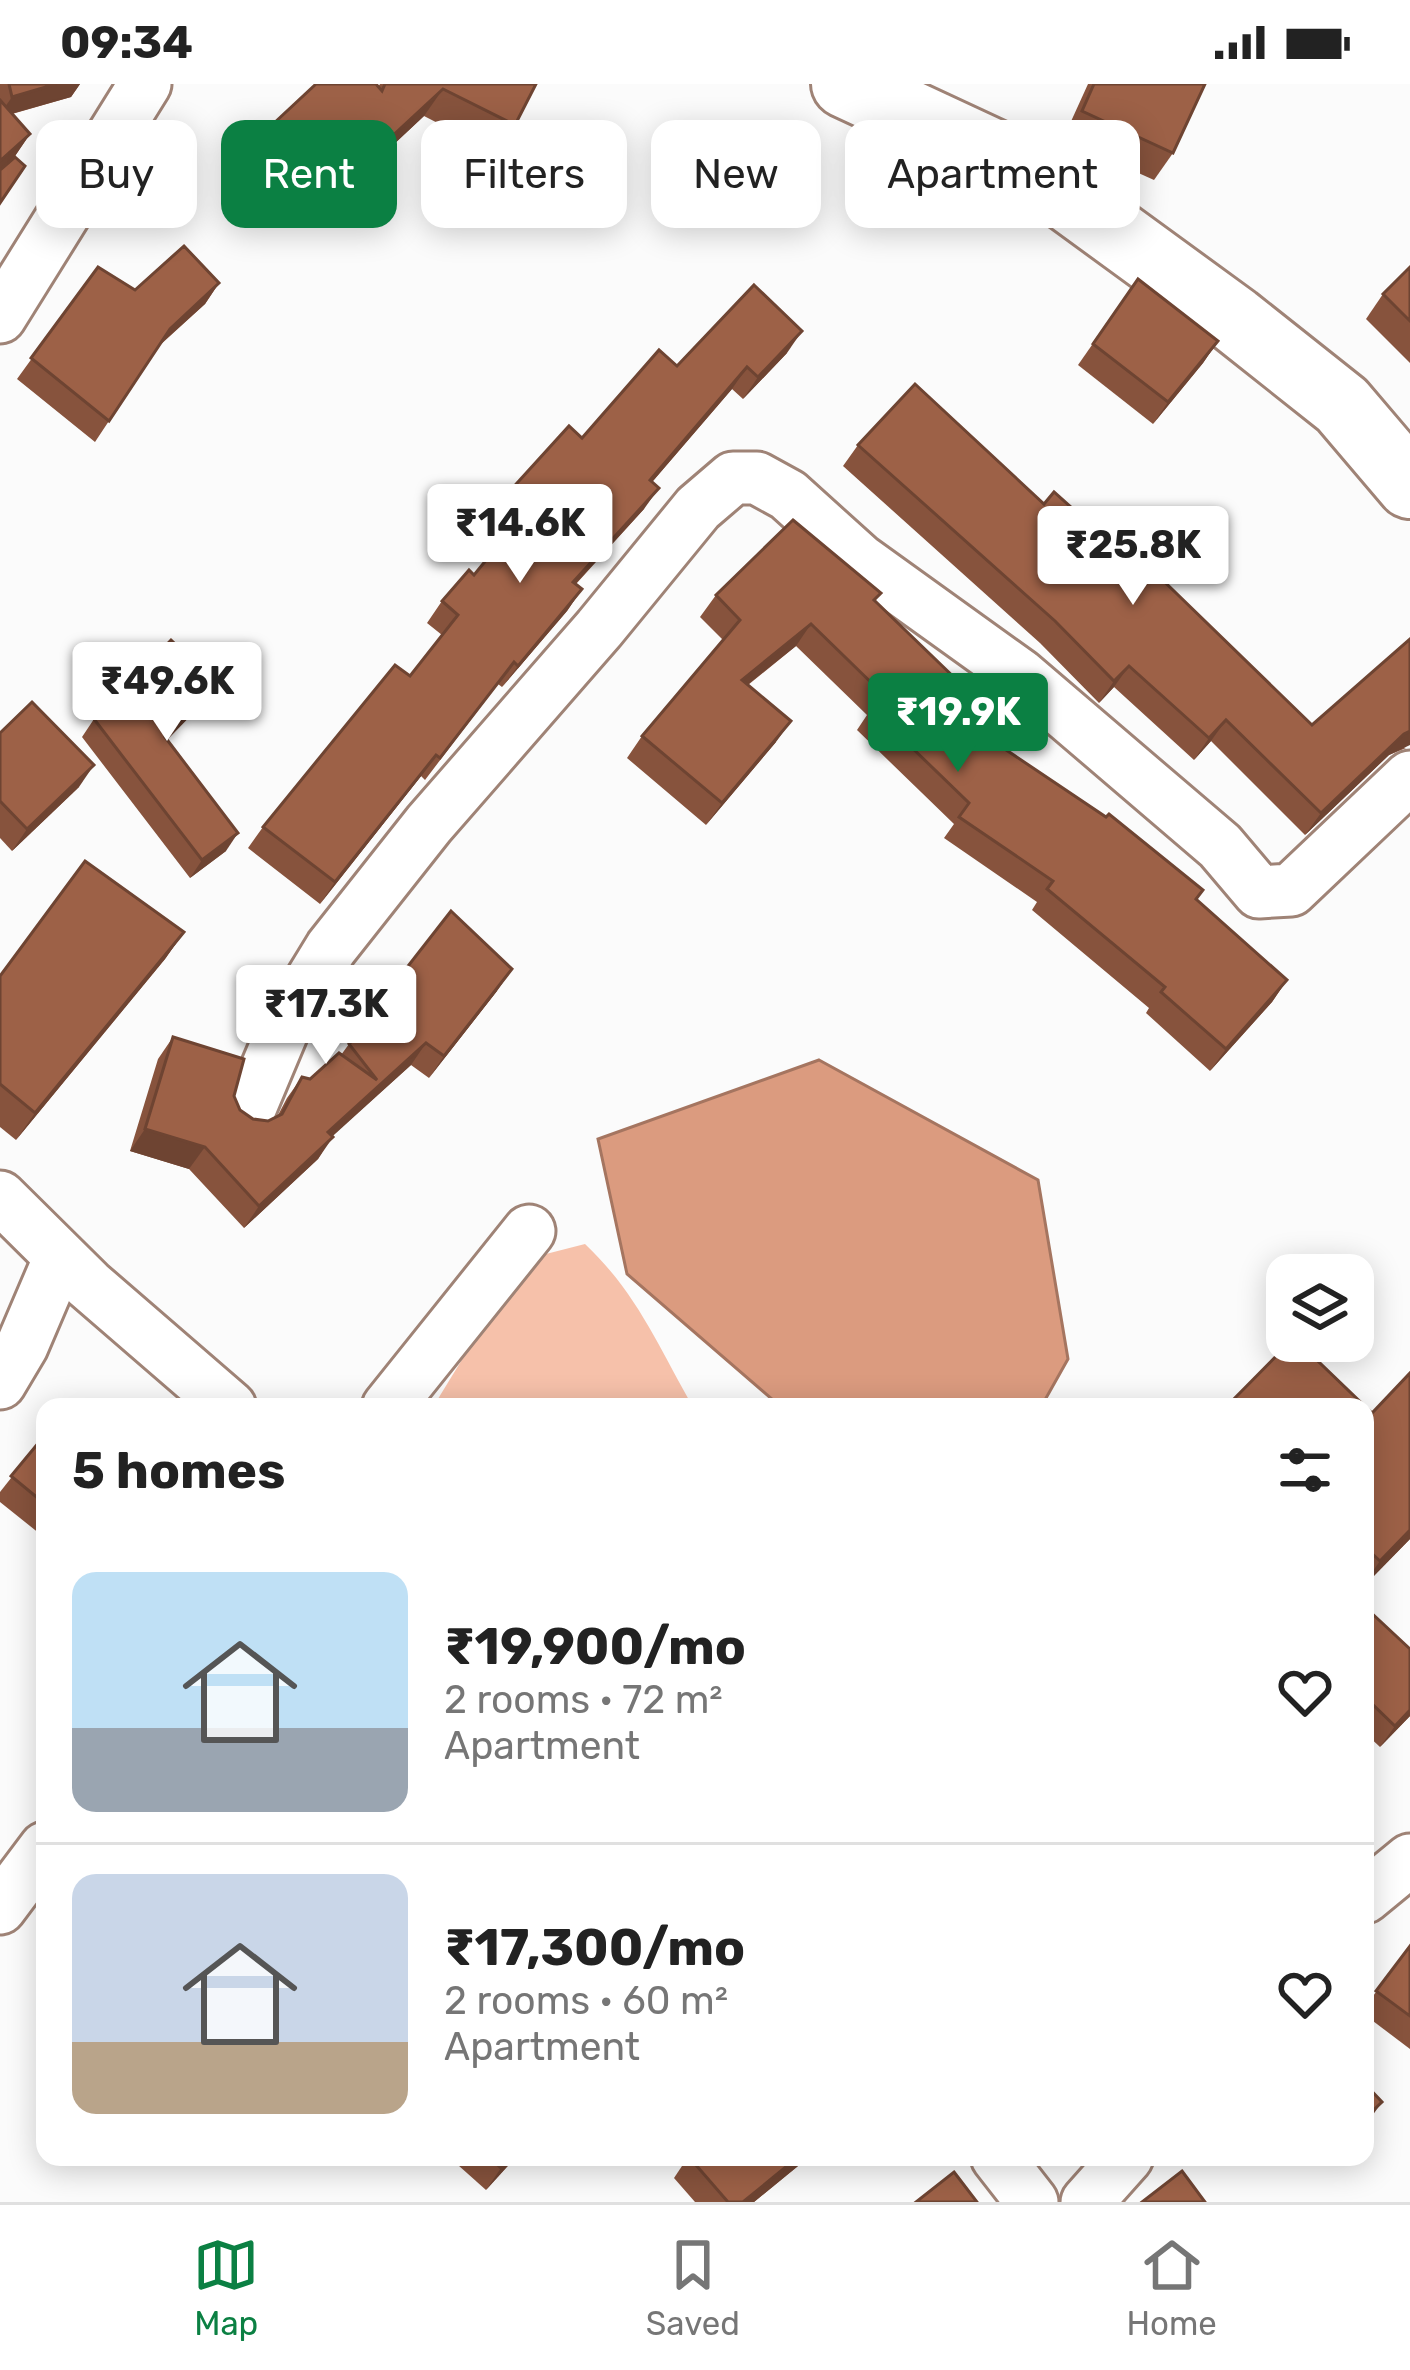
<!DOCTYPE html>
<html lang="en">
<head>
<meta charset="utf-8">
<style>
	:root { --surface:#fff; --page:#f6f6f6; --text:#222; --muted:#767676; --line:#e0e0e0; --accent:#0b8043 }
	body { margin:0; font-family:Rubik,sans-serif; background:var(--page); color:var(--text); height:100vh; display:flex; flex-direction:column; font-size:45px; white-space:nowrap }
	* { box-sizing:border-box; margin:0 }
	p { font-size:39px; color:var(--muted) }
	.icon { flex:none; width:66px; height:66px; fill:none; stroke:currentColor; stroke-width:2; stroke-linecap:round; stroke-linejoin:round }
	.map { position:relative; flex:1; overflow:hidden }
	.panel { position:absolute; left:36px; top:1314px; width:1338px; height:768px; display:flex; flex-direction:column; background:var(--surface); border-radius:24px; box-shadow:0 6px 30px #0003 }
	.panel>* { flex:none }
	.guide { position:absolute; left:36px; top:36px; width:1338px; height:108px; display:flex; gap:24px }
	.fabs { position:absolute; left:1266px; top:1170px; display:grid; gap:24px }
	.fabs a { display:grid; place-items:center; width:108px; height:108px; border-radius:24px; background:var(--surface); box-shadow:0 6px 30px #0003; font-size:60px }
	.price { position:absolute; translate:-50% -102px; padding:0 27px; border-radius:12px; background:#fff; color:#222; font-size:39px; line-height:78px; filter:drop-shadow(0 3px 6px #0008) }
	.price::after { content:''; position:absolute; left:50%; top:72px; width:36px; height:27px; margin-left:-18px; background:inherit; clip-path:polygon(0 0,100% 0,50% 100%) }
	.price.selected { background:var(--accent); color:#fff }
	ul { padding:0; list-style:none }
	li { display:flex; align-items:center; gap:36px; height:300px; padding:0 36px }
	li+li { border-top:3px solid var(--line) }
	li span { display:grid; place-items:center; flex:none; width:336px; height:240px; border-radius:24px; color:#555 }
	li>.icon { margin-inline-start:auto }
	span .icon { width:144px; height:144px; fill:#fffc; stroke-width:1 }
	li b { font-size:51px }
	h2 { display:flex; justify-content:space-between; align-items:center; height:144px; padding:0 36px; font-size:51px }
	.pill { padding:0 42px; border-radius:24px; background:var(--surface); box-shadow:0 6px 30px #0003; font-size:42px; line-height:108px }
	.pill.selected { background:var(--accent); color:#fff }
	.status { display:flex; justify-content:space-between; align-items:center; height:84px; padding:0 60px; background:var(--surface); direction:ltr }
	.status svg { height:33px; fill:currentColor }
	.dock { display:flex; justify-content:space-around; align-items:center; height:168px; border-top:3px solid var(--line); background:var(--surface); font-size:33px; color:var(--muted) }
	.dock a { display:grid; justify-items:center; gap:6px }
	.dock .selected { color:var(--accent) }
	.map>svg:first-child { display:block }
	.green { fill:#f6c1aa }
	.water { fill:#db9b7f; stroke:#a57560; stroke-width:3 }
	.lines { fill:none; stroke-linecap:round; stroke-linejoin:round }
	.street-casing { stroke:#9f8376; stroke-width:57 }
	.secondary-casing { stroke:#9f8376; stroke-width:72 }
	.street { stroke:#fff; stroke-width:51 }
	.secondary { stroke:#fff; stroke-width:66 }
	.wall { fill:#87533d }
	.shaded-wall { fill:#6e4432 }
	.building { fill:#9d6147; stroke:#6e4432; stroke-width:3 }
</style>
</head>
<body>
<div class="status"><b>09:34</b><svg viewBox="0 0 49 12"><path d="M0 12V9h3v3zM5 12V6h3v6zM10 12V3h3v9zM15 12V0h3v12zM26 1h20v11H26zM47 4h2v5h-2z"/></svg></div>
<div class="map">
<svg width="1410" height="2118" viewBox="0 0 1410 2118">
	<rect width="100%" height="100%" fill="#fbfbfb"/>
	<path class="green" d="M585,1160C637,1209 658,1262 693,1323H433L474,1256L542,1171Z"/>
	<path class="water" d="M819,976L1038,1096L1068,1275L1041,1323H781L627,1190L598,1055Z"/>
	<g class="lines">
		<defs>
			<g id="street">
				<path d="M0,233L145,0"/>
				<path d="M248,1029L287,936L331,864L429,740L599,545L698,424L733,394H757L788,411L860,476L1020,591L1220,762L1259,808L1291,806L1410,693"/>
				<path d="M0,1113L89,1201L230,1323"/>
				<path d="M0,1299L22,1262L60,1173"/>
				<path d="M388,1323L529,1147"/>
				<path d="M1365,1813L1410,1776"/>
				<path d="M0,1824L45,1764"/>
				<path d="M997,2073L1032,2118"/>
				<path d="M1087,2118L1127,2073"/>
			</g>
			<path id="secondary" d="M845,0L1028,85L1235,236L1342,321L1410,401"/>
		</defs>
		<use href="#street" class="street-casing"/>
		<use href="#secondary" class="secondary-casing"/>
		<use href="#street" class="street"/>
		<use href="#secondary" class="secondary"/>
	</g>
	<g class="wall">
		<path d="M0,0H80L71,13L12,30L30,50L15,72L0,85Z"/>
		<path d="M380,0H536L515,41L496,69L424,32L314,135L253,69L272,41L378,3Z"/>
		<path d="M1088,0H1205L1173,69L1154,96L1063,55Z"/>
		<path d="M98,183L135,206L219,199L205,220L158,263L95,358L17,295Z"/>
		<path d="M1410,183V279L1366,235L1383,210Z"/>
		<path d="M1138,195L1218,257L1203,279L1153,340L1078,281Z"/>
		<path d="M787,269L743,315L732,305L652,398L644,425L576,500L582,505L567,527L502,603L498,600L425,696L421,692L320,820L248,764L263,743L410,592L442,551L427,539L442,517L474,491L510,446L493,431L508,409L677,282Z"/>
		<path d="M858,361L1312,641L1406,664L1389,671L1305,751L1211,657L1194,676L1114,603L1099,619L1040,559L843,382Z"/>
		<path d="M881,509L875,517L991,629L978,647L1197,816L1287,896L1272,918L1210,987L1146,929L1149,924L1032,826L1037,818L944,754L954,740L857,646L867,631L796,562L748,601L776,658L706,741L627,674L642,652L723,556L700,533L716,511Z"/>
		<path d="M217,600L204,618L167,656L226,767L190,794L82,653L94,635Z"/>
		<path d="M0,649L79,703L12,767L0,754Z"/>
		<path d="M184,848L165,875L16,1056L0,1043V892Z"/>
		<path d="M497,907L429,994L411,981L332,1052L318,1075L244,1144L189,1085L130,1067L158,975L173,953L234,1012L240,1026L253,1035L268,1037L277,1033L287,1014L302,993L310,995L341,971L349,960L364,946L361,944L376,923Z"/>
		<path d="M1365,1323L1410,1455L1365,1501Z"/>
		<path d="M45,1351V1454L0,1418V1408Z"/>
		<path d="M1365,1523L1410,1565V1632L1380,1663L1365,1649Z"/>
		<path d="M1410,1862V1965L1365,1931V1923Z"/>
		<path d="M449,2073H516L486,2106Z"/>
		<path d="M688,2073H809L754,2118H695L674,2094Z"/>
	</g>
	<g class="shaded-wall">
		<path d="M56,0H80L71,13L0,33V30L12,13Z"/>
		<path d="M443,5L424,32L314,135L333,107Z"/>
		<path d="M30,50L15,72L0,85V77Z"/>
		<path d="M219,199L205,220L155,265L170,245Z"/>
		<path d="M802,247L787,269L743,315L758,293Z"/>
		<path d="M1218,257L1203,279L1153,340L1168,318Z"/>
		<path d="M747,283L732,305L635,418L650,396Z"/>
		<path d="M659,404L644,425L558,519L573,498Z"/>
		<path d="M582,505L567,527L502,603L518,582Z"/>
		<path d="M811,540L796,562L727,617L742,596Z"/>
		<path d="M1129,582L1114,603L1099,619L1114,597Z"/>
		<path d="M217,600L204,618L152,671L165,653Z"/>
		<path d="M1226,636L1211,657L1194,676L1209,654Z"/>
		<path d="M791,637L776,658L706,741L722,719Z"/>
		<path d="M1410,647V661L1389,671L1305,751L1321,729L1404,650Z"/>
		<path d="M436,671L421,692L320,820L335,798Z"/>
		<path d="M94,681L79,703L12,767L27,745Z"/>
		<path d="M238,749L226,767L190,794L202,776Z"/>
		<path d="M184,848L165,875L16,1056L35,1029Z"/>
		<path d="M512,885L497,907L429,994L444,972Z"/>
		<path d="M1287,896L1272,918L1210,987L1226,965Z"/>
		<path d="M426,959L411,981L313,1070L328,1048Z"/>
		<path d="M145,1045L205,1063L189,1085L130,1067Z"/>
		<path d="M333,1053L318,1075L244,1144L259,1122Z"/>
		<path d="M1410,1446V1455L1365,1501V1498L1380,1477Z"/>
		<path d="M1410,1626V1632L1380,1663L1395,1642Z"/>
		<path d="M1382,2018L1365,2042V2034Z"/>
		<path d="M512,2073H516L486,2106L501,2084Z"/>
		<path d="M798,2073H809L754,2118H743Z"/>
	</g>
	<g class="building">
		<path d="M9,0H56L12,13Z"/>
		<path d="M316,0H376L382,7L385,0H536L515,41L443,5L333,107L272,41Z"/>
		<path d="M1094,0H1205L1173,69L1082,27Z"/>
		<path d="M0,16L30,50L0,77Z"/>
		<path d="M15,73L25,82L0,119V86Z"/>
		<path d="M184,162L219,199L170,245L109,337L31,274L98,183L135,206Z"/>
		<path d="M1410,183V237L1383,210Z"/>
		<path d="M1138,195L1218,257L1168,318L1093,260Z"/>
		<path d="M754,201L802,247L758,293L747,283L650,396L659,404L573,498L582,505L518,582L514,578L440,674L436,671L335,798L263,743L395,581L410,592L458,531L442,517L469,486L474,491L527,426L508,409L569,342L582,354L659,266L677,282Z"/>
		<path d="M915,300L1044,420L1054,408L1137,482L1143,477L1312,641L1410,555V647L1404,650L1321,729L1226,636L1209,654L1129,582L1114,597L1055,537L858,361Z"/>
		<path d="M793,436L881,509L874,516L991,629L975,645L1106,733L1109,730L1203,806L1196,815L1287,896L1226,965L1161,908L1165,903L1047,805L1053,797L959,733L969,719L872,625L885,612L811,540L742,596L791,637L722,719L642,652L740,536L716,511Z"/>
		<path d="M171,556L217,600L165,653L238,749L202,776L94,635Z"/>
		<path d="M32,618L94,681L27,745L0,717V649Z"/>
		<path d="M85,777L184,848L35,1029L0,1000V892Z"/>
		<path d="M451,827L512,885L444,972L426,959L328,1048L333,1053L259,1122L205,1063L145,1045L173,953L244,975L234,1012L240,1026L253,1035L268,1037L282,1030L302,993L310,995L339,969L377,996L349,960L384,928L376,923Z"/>
		<path d="M1291,1257H1297L1372,1329L1410,1289V1446L1380,1477L1365,1463V1323H1226Z"/>
		<path d="M45,1351V1420L11,1392Z"/>
		<path d="M1365,1523L1410,1565V1626L1395,1642L1365,1613Z"/>
		<path d="M1410,1862V1932L1376,1907Z"/>
		<path d="M1365,2000L1382,2018L1365,2034Z"/>
		<path d="M489,2073H512L501,2084Z"/>
		<path d="M689,2073H798L743,2118H728Z"/>
		<path d="M1182,2087L1205,2118H1142Z"/>
		<path d="M954,2088L977,2118H916Z"/>
	</g>
</svg>
<div class="fabs">
<a><svg class="icon" aria-label="layers" viewBox="0 0 24 24"><path d="M12 4l9 5-9 5-9-5zM3 14l9 5 9-5"/></svg></a>
</div>
<b class="price" style="left:520px;top:502px">₹14.6K</b>
<b class="price" style="left:1133px;top:524px">₹25.8K</b>
<b class="price" style="left:167px;top:660px">₹49.6K</b>
<b class="price selected" style="left:958px;top:691px">₹19.9K</b>
<b class="price" style="left:326px;top:983px">₹17.3K</b>
<div class="guide">
<a class="pill">Buy</a>
<a class="pill selected">Rent</a>
<a class="pill">Filters</a>
<a class="pill">New</a>
<a class="pill">Apartment</a>
</div>
<section class="panel">
<h2>5 homes<svg class="icon" aria-label="filters" viewBox="0 0 24 24"><path d="M4 7h16M4 17h16"/><circle cx="9" cy="7" r="2"/><circle cx="15" cy="17" r="2"/></svg></h2>
<ul>
<li><span style="background:linear-gradient(#bfe0f5 65%,#9aa5b1 0)"><svg class="icon" aria-label="home" viewBox="0 0 24 24"><path d="M3 11l9-7 9 7M6 9v11h12V9"/></svg></span><div><b>₹19,900/mo</b><p>2 rooms · 72 m²</p><p>Apartment</p></div><svg class="icon" aria-label="heart" viewBox="0 0 24 24"><path d="M12 20l-8-8c-3-5 5-10 8-4 3-6 11-1 8 4z"/></svg></li>
<li><span style="background:linear-gradient(#c9d6e8 70%,#b9a48a 0)"><svg class="icon" aria-label="home" viewBox="0 0 24 24"><path d="M3 11l9-7 9 7M6 9v11h12V9"/></svg></span><div><b>₹17,300/mo</b><p>2 rooms · 60 m²</p><p>Apartment</p></div><svg class="icon" aria-label="heart" viewBox="0 0 24 24"><path d="M12 20l-8-8c-3-5 5-10 8-4 3-6 11-1 8 4z"/></svg></li>
</ul>
</section>
</div>
<nav class="dock">
<a class="selected"><svg class="icon" aria-label="map" viewBox="0 0 24 24"><path d="M3 6l6-2 6 2 6-2v14l-6 2-6-2-6 2zM9 4v14M15 6v14"/></svg>Map</a>
<a><svg class="icon" aria-label="saved" viewBox="0 0 24 24"><path d="M7 4h10v16l-5-4-5 4z"/></svg>Saved</a>
<a><svg class="icon" aria-label="home" viewBox="0 0 24 24"><path d="M3 11l9-7 9 7M6 9v11h12V9"/></svg>Home</a>
</nav>
</body>
</html>
